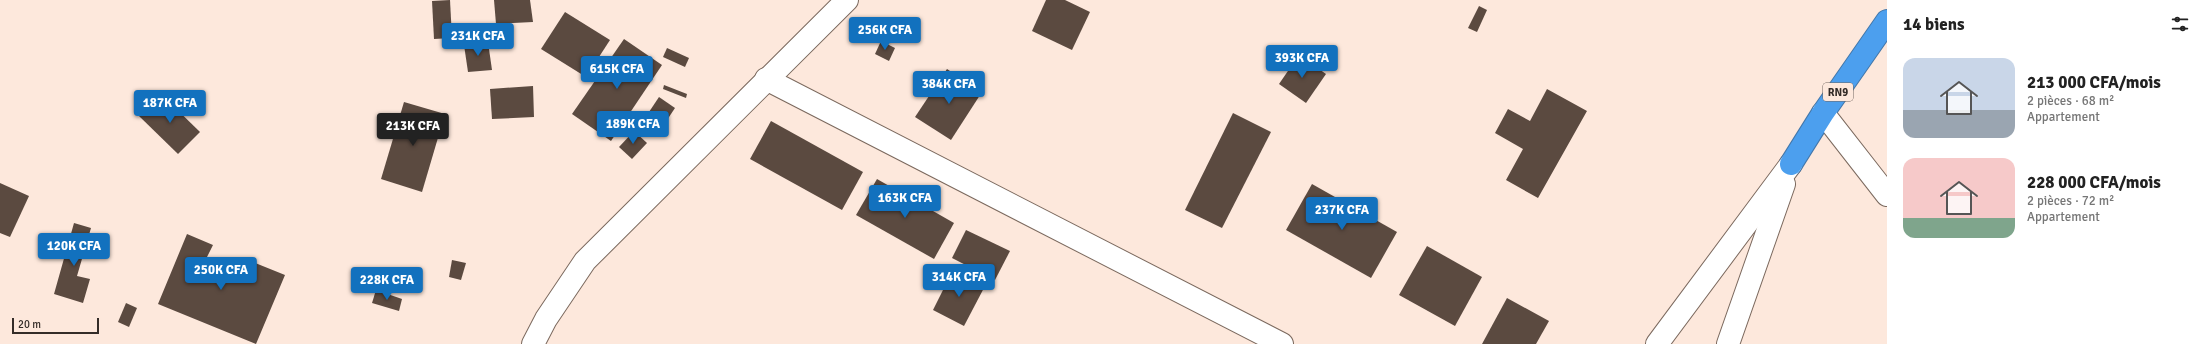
<!DOCTYPE html>
<html lang="fr">
<head>
<meta charset="utf-8">
<style>
	:root { --surface:#fff; --page:#f2f2f2; --text:#222; --muted:#767676; --accent:#1271be }
	body { margin:0; font-family:Signika,sans-serif; background:var(--page); color:var(--text); height:100vh; display:flex; flex-direction:column; font-size:15px; white-space:nowrap }
	* { box-sizing:border-box; margin:0 }
	p { font-size:13px; color:var(--muted) }
	.icon { flex:none; width:22px; height:22px; fill:none; stroke:currentColor; stroke-width:2; stroke-linecap:round; stroke-linejoin:round }
	.map { position:relative; flex:1; overflow:hidden }
	.side { display:flex; flex-direction:column; background:var(--surface); width:320px }
	.side>* { flex:none }
	.scale { position:absolute; left:12px; bottom:10px; width:87px; box-sizing:border-box; padding-left:4px; border:2px solid #342c28; border-top:0; font-size:11px; line-height:14px; white-space:nowrap; color:#342c28; -webkit-text-stroke:3px #fde8dc; paint-order:stroke }
	.price { position:absolute; translate:-50% -34px; padding:0 9px; border-radius:4px; background:var(--accent); color:#fff; font-size:13px; line-height:26px; filter:drop-shadow(0 1px 2px #0008) }
	.price::after { content:''; position:absolute; left:50%; top:24px; width:12px; height:9px; margin-left:-6px; background:inherit; clip-path:polygon(0 0,100% 0,50% 100%) }
	.price.active { background:#222; color:#fff }
	ul { padding:0; list-style:none }
	li { display:flex; align-items:center; gap:12px; height:100px; padding:0 16px }
	li span { display:grid; place-items:center; flex:none; width:112px; height:80px; border-radius:12px; color:#555 }
	li>.icon { margin-inline-start:auto }
	span .icon { width:48px; height:48px; fill:#fffc; stroke-width:1 }
	li b { font-size:17px }
	h2 { display:flex; justify-content:space-between; align-items:center; height:48px; padding:0 16px; font-size:17px }
	main { display:flex; flex:1; min-height:0 }
	.map>svg:first-child { display:block }
	.building { fill:#5b4a40 }
	.lines { fill:none; stroke-linecap:round; stroke-linejoin:round }
	.minor-casing { stroke:#7b695e; stroke-width:24 }
	.highway-casing { stroke:#4477a9; stroke-width:24 }
	.minor { stroke:#fff; stroke-width:22 }
	.highway { stroke:#4c9fee; stroke-width:22 }
	.labels { text-anchor:middle; stroke-width:4; stroke-linejoin:round; paint-order:stroke }
	.shield { fill:#fde8dc; stroke:#70645e; stroke-width:1 }
	.shield-label { font-size:11px; font-weight:bold; fill:#342c28 }
</style>
</head>
<body>
<main>
<div class="map">
<svg width="1887" height="344" viewBox="0 0 1887 344">
	<rect width="100%" height="100%" fill="#fde8dc"/>
	<g class="building">
		<path d="M450,0L452,38L434,39L432,1Z"/>
		<path d="M494,0H530L533,22L496,24Z"/>
		<path d="M1046,0H1065L1090,12L1072,50L1032,31Z"/>
		<path d="M1479,6L1487,10L1477,32L1468,28Z"/>
		<path d="M565,12L610,40L586,77L541,49Z"/>
		<path d="M624,39L662,65L611,141L572,114Z"/>
		<path d="M881,41L895,48L889,61L875,54Z"/>
		<path d="M488,42L492,70L468,72L464,45Z"/>
		<path d="M667,48L689,58L685,67L663,57Z"/>
		<path d="M1299,55L1326,74L1306,103L1279,84Z"/>
		<path d="M947,69L982,92L951,140L915,117Z"/>
		<path d="M664,85L687,94L686,98L663,89Z"/>
		<path d="M533,86L534,117L492,119L490,89Z"/>
		<path d="M1547,89L1587,111L1538,198L1506,180L1523,149L1495,133L1508,109L1530,121Z"/>
		<path d="M161,94L200,132L178,154L139,116Z"/>
		<path d="M659,97L675,108L663,126L647,115Z"/>
		<path d="M404,102L445,114L422,192L381,179Z"/>
		<path d="M1233,113L1271,132L1222,228L1185,210Z"/>
		<path d="M771,121L863,172L842,210L750,159Z"/>
		<path d="M634,131L647,143L632,159L619,147Z"/>
		<path d="M877,179L954,223L934,259L856,215Z"/>
		<path d="M0,183L29,196L10,237L0,233Z"/>
		<path d="M1312,184L1397,232L1371,278L1286,230Z"/>
		<path d="M74,223L91,228L77,276L90,279L83,303L54,294Z"/>
		<path d="M966,230L1010,251L995,280L952,258Z"/>
		<path d="M187,234L213,245L207,257L241,271L245,259L285,275L256,344L158,304Z"/>
		<path d="M1427,246L1482,277L1455,326L1399,295Z"/>
		<path d="M452,260L466,263L461,280L449,277Z"/>
		<path d="M953,270L985,286L964,326L933,310Z"/>
		<path d="M376,290L402,299L399,311L372,303Z"/>
		<path d="M1507,298L1549,321L1536,344H1482Z"/>
		<path d="M126,303L137,308L129,327L118,322Z"/>
	</g>
	<g class="lines">
		<defs>
			<g id="minor">
				<path d="M766,79L1282,344"/>
				<path d="M1823,113L1887,195"/>
				<path d="M533,344L546,319L585,261L847,0"/>
				<path d="M1657,344L1791,164"/>
				<path d="M1728,344L1784,184"/>
			</g>
			<path id="highway" d="M1791,164L1823,113L1887,21"/>
		</defs>
		<use href="#minor" class="minor-casing"/>
		<use href="#highway" class="highway-casing"/>
		<use href="#minor" class="minor"/>
		<use href="#highway" class="highway"/>
	</g>
	<g class="labels">
		<rect class="shield" x="1823" y="83" width="30" height="18" rx="3"/>
		<g class="shield-label">
			<text x="1838" y="96">RN9</text>
		</g>
	</g>
</svg>
<div class="scale">20 m</div>
<b class="price" style="left:885px;top:51px">256K CFA</b>
<b class="price" style="left:478px;top:57px">231K CFA</b>
<b class="price" style="left:1302px;top:79px">393K CFA</b>
<b class="price" style="left:617px;top:90px">615K CFA</b>
<b class="price" style="left:949px;top:105px">384K CFA</b>
<b class="price" style="left:170px;top:124px">187K CFA</b>
<b class="price" style="left:633px;top:145px">189K CFA</b>
<b class="price active" style="left:413px;top:147px">213K CFA</b>
<b class="price" style="left:905px;top:219px">163K CFA</b>
<b class="price" style="left:1342px;top:231px">237K CFA</b>
<b class="price" style="left:74px;top:267px">120K CFA</b>
<b class="price" style="left:221px;top:291px">250K CFA</b>
<b class="price" style="left:959px;top:298px">314K CFA</b>
<b class="price" style="left:387px;top:301px">228K CFA</b>
</div>
<section class="side">
<h2>14 biens<svg class="icon" aria-label="filters" viewBox="0 0 24 24"><path d="M4 7h16M4 17h16"/><circle cx="9" cy="7" r="2"/><circle cx="15" cy="17" r="2"/></svg></h2>
<ul>
<li><span style="background:linear-gradient(#c9d6e8 65%,#9aa5b1 0)"><svg class="icon" aria-label="home" viewBox="0 0 24 24"><path d="M3 11l9-7 9 7M6 9v11h12V9"/></svg></span><div><b>213 000 CFA/mois</b><p>2 pièces · 68 m²</p><p>Appartement</p></div></li>
<li><span style="background:linear-gradient(#f6c9c9 75%,#7fa58c 0)"><svg class="icon" aria-label="home" viewBox="0 0 24 24"><path d="M3 11l9-7 9 7M6 9v11h12V9"/></svg></span><div><b>228 000 CFA/mois</b><p>2 pièces · 72 m²</p><p>Appartement</p></div></li>
</ul>
</section>
</main>
</body>
</html>
